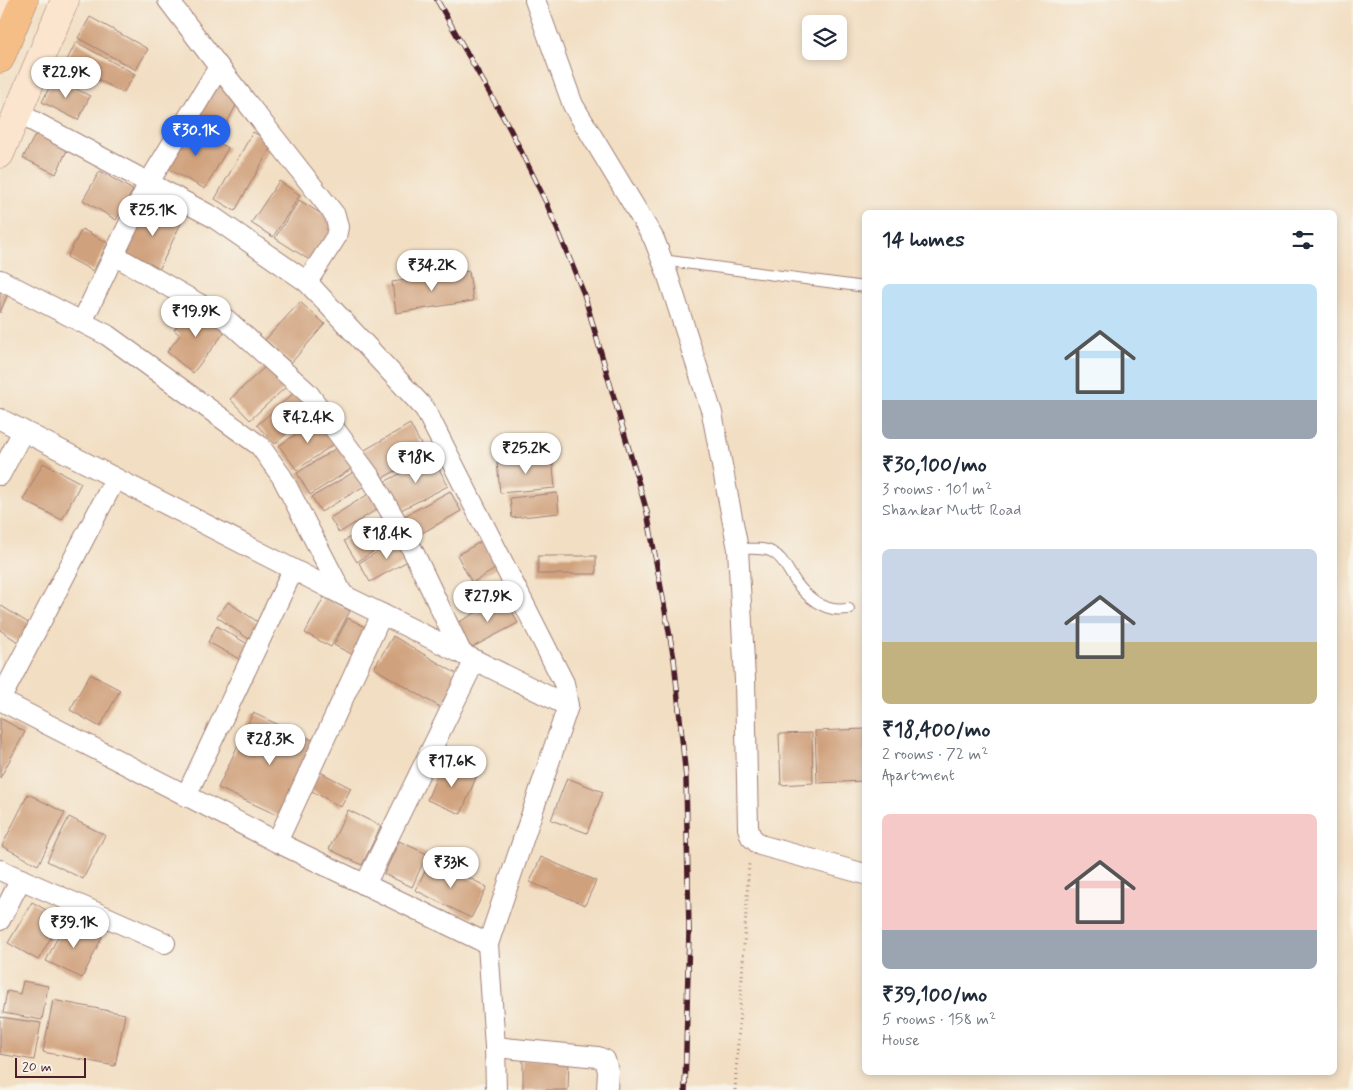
<!DOCTYPE html>
<html lang="en">
<head>
<meta charset="utf-8">
<style>
	:root { --surface:#fff; --page:#f2f2f3; --text:#1f2937; --muted:#747a83; --accent:#2563eb }
	body { margin:0; font-family:Mynerve,sans-serif; background:var(--page); color:var(--text); height:100vh; display:flex; flex-direction:column; font-size:19px; white-space:nowrap }
	* { box-sizing:border-box; margin:0 }
	p { font-size:16px; color:var(--muted) }
	.icon { flex:none; width:28px; height:28px; fill:none; stroke:currentColor; stroke-width:2; stroke-linecap:round; stroke-linejoin:round }
	.map { position:relative; flex:1; overflow:hidden }
	.sheet { position:absolute; left:862px; top:210px; width:475px; height:865px; display:flex; flex-direction:column; background:var(--surface); border-radius:8px; box-shadow:0 2px 8px #0003 }
	.sheet>* { flex:none }
	.fabs { position:absolute; left:802px; top:15px; display:grid; gap:10px }
	.fabs a { display:grid; place-items:center; width:45px; height:45px; border-radius:8px; background:var(--surface); box-shadow:0 2px 8px #0003; font-size:25px }
	.scale { position:absolute; left:15px; bottom:12px; width:71px; box-sizing:border-box; padding-left:5px; border:2px solid #4a1f2b; border-top:0; font-size:14px; line-height:18px; white-space:nowrap; color:#4a1f2b; -webkit-text-stroke:4px #f7f3e8; paint-order:stroke }
	.price { position:absolute; translate:-50% -42px; padding:0 11px; border-radius:18px; background:#fff; color:#222; font-size:16px; line-height:32px; filter:drop-shadow(0 1px 2px #0008) }
	.price::after { content:''; position:absolute; left:50%; top:30px; width:15px; height:11px; margin-left:-8px; background:inherit; clip-path:polygon(0 0,100% 0,50% 100%) }
	.price.selected { background:var(--accent); color:#fff }
	ul { padding:0; list-style:none }
	li { display:grid; align-content:center; gap:10px; height:265px; padding:0 20px }
	li span { display:grid; place-items:center; height:155px; border-radius:8px; color:#555 }
	li>.icon { margin-inline-start:auto }
	span .icon { width:90px; height:90px; fill:#fffc; stroke-width:1 }
	li b { font-size:21px }
	h2 { display:flex; justify-content:space-between; align-items:center; height:60px; padding:0 20px; font-size:21px }
	.map>svg:first-child { display:block }
	.building { fill:#d0a17d }
	.lines { fill:none; stroke-linecap:round; stroke-linejoin:round }
	.service-casing { stroke:#9e7e76; stroke-width:12 }
	.minor-casing { stroke:#9e7e76; stroke-width:22 }
	.secondary-casing { stroke:#9e7e76; stroke-width:29 }
	.primary-casing { stroke:#9e7e76; stroke-width:29 }
	.path { stroke:#9e7e76; stroke-width:3; stroke-dasharray:1 4; stroke-linecap:butt }
	.service { stroke:#fff; stroke-width:10 }
	.minor { stroke:#fff; stroke-width:20 }
	.secondary { stroke:#fbe5cf; stroke-width:28 }
	.primary { stroke:#f6be87; stroke-width:28 }
	.rail-casing { stroke:#4a1f2b; stroke-width:5.5 }
	.rail { stroke:#f7f3e8; stroke-width:4; stroke-dasharray:11; stroke-linecap:butt }
</style>
</head>
<body>
<div class="map">
<svg width="1353" height="1090" viewBox="0 0 1353 1090">
	<rect width="100%" height="100%" fill="#f7f3e8"/>
	<filter id="ink" filterUnits="userSpaceOnUse"><feTurbulence type="fractalNoise" baseFrequency=".02" numOctaves="2"/><feDisplacementMap in="SourceGraphic" scale="10" xChannelSelector="R" yChannelSelector="G"/><feConvolveMatrix kernelMatrix="1 2 1 2 8 2 1 2 1" color-interpolation-filters="sRGB"/></filter>
	<filter id="wash" filterUnits="userSpaceOnUse"><feTurbulence type="fractalNoise" baseFrequency=".0096" numOctaves="4" result="noise"/><feDisplacementMap in="SourceGraphic" scale="20" xChannelSelector="R" yChannelSelector="G"/><feGaussianBlur stdDeviation="1.12" result="paint"/><feColorMatrix in="noise" values="0 0 0 0 0 0 0 0 0 0 0 0 0 0 0 0 0 1.4 0 .05"/><feComposite in="paint" operator="in"/></filter>
	<g filter="url(#wash)">
		<rect width="100%" height="100%" fill="#f2dec2"/>
		<g id="blocks">
			<g class="building">
				<path d="M90,17L148,49L136,70L78,38Z"/>
				<path d="M76,42L135,74L123,93L66,62Z"/>
				<path d="M54,78L90,96L78,120L42,102Z"/>
				<path d="M208,80L240,98L222,132L190,115Z"/>
				<path d="M188,125L228,148L205,189L165,167Z"/>
				<path d="M253,132L273,143L235,211L215,199Z"/>
				<path d="M36,133L68,148L56,174L23,158Z"/>
				<path d="M100,171L133,190L116,220L83,200Z"/>
				<path d="M279,181L300,195L273,237L251,223Z"/>
				<path d="M299,200L336,223L311,261L275,238Z"/>
				<path d="M147,202L183,219L158,272L123,255Z"/>
				<path d="M82,229L108,243L93,271L67,257Z"/>
				<path d="M469,271L473,301L396,313L392,282Z"/>
				<path d="M0,290L8,293L0,313Z"/>
				<path d="M300,302L325,324L291,363L265,340Z"/>
				<path d="M194,304L227,329L193,373L167,352L180,335L174,330Z"/>
				<path d="M267,365L287,386L250,420L230,399Z"/>
				<path d="M296,391L313,410L275,444L257,425Z"/>
				<path d="M320,417L338,441L297,470L279,446Z"/>
				<path d="M410,424L426,454L379,480L363,451Z"/>
				<path d="M343,444L356,466L310,495L297,473Z"/>
				<path d="M433,457L448,486L399,511L384,482Z"/>
				<path d="M552,457L555,488L500,493L497,462Z"/>
				<path d="M43,463L81,483L62,520L23,500Z"/>
				<path d="M362,467L371,482L321,512L312,497Z"/>
				<path d="M375,490L384,505L339,533L330,518Z"/>
				<path d="M450,491L461,511L415,537L403,517Z"/>
				<path d="M557,493L559,513L512,518L510,498Z"/>
				<path d="M386,515L399,535L357,562L344,541Z"/>
				<path d="M403,537L415,557L370,582L359,563Z"/>
				<path d="M482,541L497,568L472,583L457,555Z"/>
				<rect x="538" y="556" width="58" height="18"/>
				<path d="M324,597L350,611L331,647L305,633Z"/>
				<path d="M505,597L518,623L471,648L457,623Z"/>
				<path d="M228,602L264,626L253,642L217,617Z"/>
				<path d="M0,605L33,626L21,644L0,630Z"/>
				<path d="M348,618L373,631L359,658L334,645Z"/>
				<path d="M217,626L251,646L243,661L208,642Z"/>
				<path d="M393,636L462,677L443,709L374,668Z"/>
				<path d="M90,674L120,690L100,727L70,710Z"/>
				<path d="M253,713L321,744L286,819L218,788Z"/>
				<path d="M0,718L25,732L0,778Z"/>
				<path d="M865,729V781L817,783L815,731Z"/>
				<path d="M812,733L813,783L781,785L779,734Z"/>
				<path d="M443,761L477,775L461,814L427,800Z"/>
				<path d="M320,772L351,788L341,807L310,790Z"/>
				<path d="M567,778L603,792L587,833L551,820Z"/>
				<path d="M28,794L65,813L38,865L2,846Z"/>
				<path d="M348,810L381,826L362,865L329,849Z"/>
				<path d="M69,817L105,835L83,879L47,861Z"/>
				<path d="M399,841L427,854L412,887L384,874Z"/>
				<path d="M541,857L596,881L585,905L530,882Z"/>
				<path d="M432,859L487,887L471,918L415,890Z"/>
				<path d="M32,902L62,919L38,960L8,943Z"/>
				<path d="M66,920L102,937L82,978L46,961Z"/>
				<path d="M23,981L48,986L42,1020L3,1013L7,991L20,994Z"/>
				<path d="M53,1000L125,1014L115,1066L43,1052Z"/>
				<path d="M0,1017L41,1023L34,1060L0,1054Z"/>
				<path d="M523,1060L569,1061L568,1090H523Z"/>
			</g>
		</g>
	</g>
	<g filter="url(#ink)">
		<use href="#blocks" fill-opacity="0" stroke="#9e7e76" stroke-width="1"/>
		<g class="lines">
			<defs>
				<g id="service">
					<path d="M662,260L865,287"/>
					<path d="M738,549C748,549 763,547 772,552C782,557 786,567 792,576C800,590 816,606 833,609C838,610 844,609 849,609"/>
				</g>
				<g id="minor">
					<path d="M168,0L219,67L335,215L338,227L336,237L307,282"/>
					<path d="M535,0L573,105L654,239L667,273L712,413L738,549L745,680L748,828L751,837L760,845L865,874"/>
					<path d="M18,113L213,217L307,282L425,409L564,683L568,706L488,944L495,1047L496,1090"/>
					<path d="M114,255L227,320L308,393L371,478L412,549L462,654"/>
					<path d="M0,280L107,335L260,446L282,477L343,595"/>
					<path d="M82,322L149,182L219,67"/>
					<path d="M0,419L343,595L568,706"/>
					<path d="M0,475L23,431"/>
					<path d="M115,479L0,700L277,842L488,944"/>
					<path d="M186,796L293,570"/>
					<path d="M277,842L382,614"/>
					<path d="M0,870L165,943"/>
					<path d="M365,885L475,660"/>
					<path d="M0,920L21,879"/>
					<path d="M495,1047L598,1057L605,1060L608,1071L607,1090"/>
				</g>
				<g id="secondary">
					<path d="M0,6L3,0"/>
					<path d="M0,154L65,0"/>
				</g>
				<path id="primary" d="M0,59L24,0"/>
			</defs>
			<use href="#service" class="service-casing"/>
			<use href="#minor" class="minor-casing"/>
			<use href="#secondary" class="secondary-casing"/>
			<use href="#primary" class="primary-casing"/>
			<path class="path" d="M735,1090L749,864"/>
			<use href="#service" class="service"/>
			<use href="#minor" class="minor"/>
			<use href="#secondary" class="secondary"/>
			<use href="#primary" class="primary"/>
			<defs>
				<path id="rail" d="M437,0L510,129L547,204L584,294L647,512L674,659L686,778L689,931L685,1090"/>
			</defs>
			<use href="#rail" class="rail-casing"/>
			<use href="#rail" class="rail"/>
		</g>
	</g>
</svg>
<div class="fabs">
<a><svg class="icon" aria-label="layers" viewBox="0 0 24 24"><path d="M12 4l9 5-9 5-9-5zM3 14l9 5 9-5"/></svg></a>
</div>
<div class="scale">20 m</div>
<b class="price" style="left:66px;top:99px">₹22.9K</b>
<b class="price selected" style="left:196px;top:157px">₹30.1K</b>
<b class="price" style="left:153px;top:237px">₹25.1K</b>
<b class="price" style="left:432px;top:292px">₹34.2K</b>
<b class="price" style="left:196px;top:338px">₹19.9K</b>
<b class="price" style="left:308px;top:444px">₹42.4K</b>
<b class="price" style="left:526px;top:475px">₹25.2K</b>
<b class="price" style="left:416px;top:484px">₹18K</b>
<b class="price" style="left:387px;top:560px">₹18.4K</b>
<b class="price" style="left:488px;top:623px">₹27.9K</b>
<b class="price" style="left:270px;top:766px">₹28.3K</b>
<b class="price" style="left:452px;top:788px">₹17.6K</b>
<b class="price" style="left:451px;top:889px">₹33K</b>
<b class="price" style="left:74px;top:949px">₹39.1K</b>
<section class="sheet">
<h2>14 homes<svg class="icon" aria-label="filters" viewBox="0 0 24 24"><path d="M4 7h16M4 17h16"/><circle cx="9" cy="7" r="2"/><circle cx="15" cy="17" r="2"/></svg></h2>
<ul>
<li><span style="background:linear-gradient(#bfe0f5 75%,#9aa5b1 0)"><svg class="icon" aria-label="home" viewBox="0 0 24 24"><path d="M3 11l9-7 9 7M6 9v11h12V9"/></svg></span><div><b>₹30,100/mo</b><p>3 rooms · 101 m²</p><p>Shankar Mutt Road</p></div></li>
<li><span style="background:linear-gradient(#c9d6e8 60%,#c2b280 0)"><svg class="icon" aria-label="home" viewBox="0 0 24 24"><path d="M3 11l9-7 9 7M6 9v11h12V9"/></svg></span><div><b>₹18,400/mo</b><p>2 rooms · 72 m²</p><p>Apartment</p></div></li>
<li><span style="background:linear-gradient(#f6c9c9 75%,#9aa5b1 0)"><svg class="icon" aria-label="home" viewBox="0 0 24 24"><path d="M3 11l9-7 9 7M6 9v11h12V9"/></svg></span><div><b>₹39,100/mo</b><p>5 rooms · 158 m²</p><p>House</p></div></li>
</ul>
</section>
</div>
</body>
</html>
